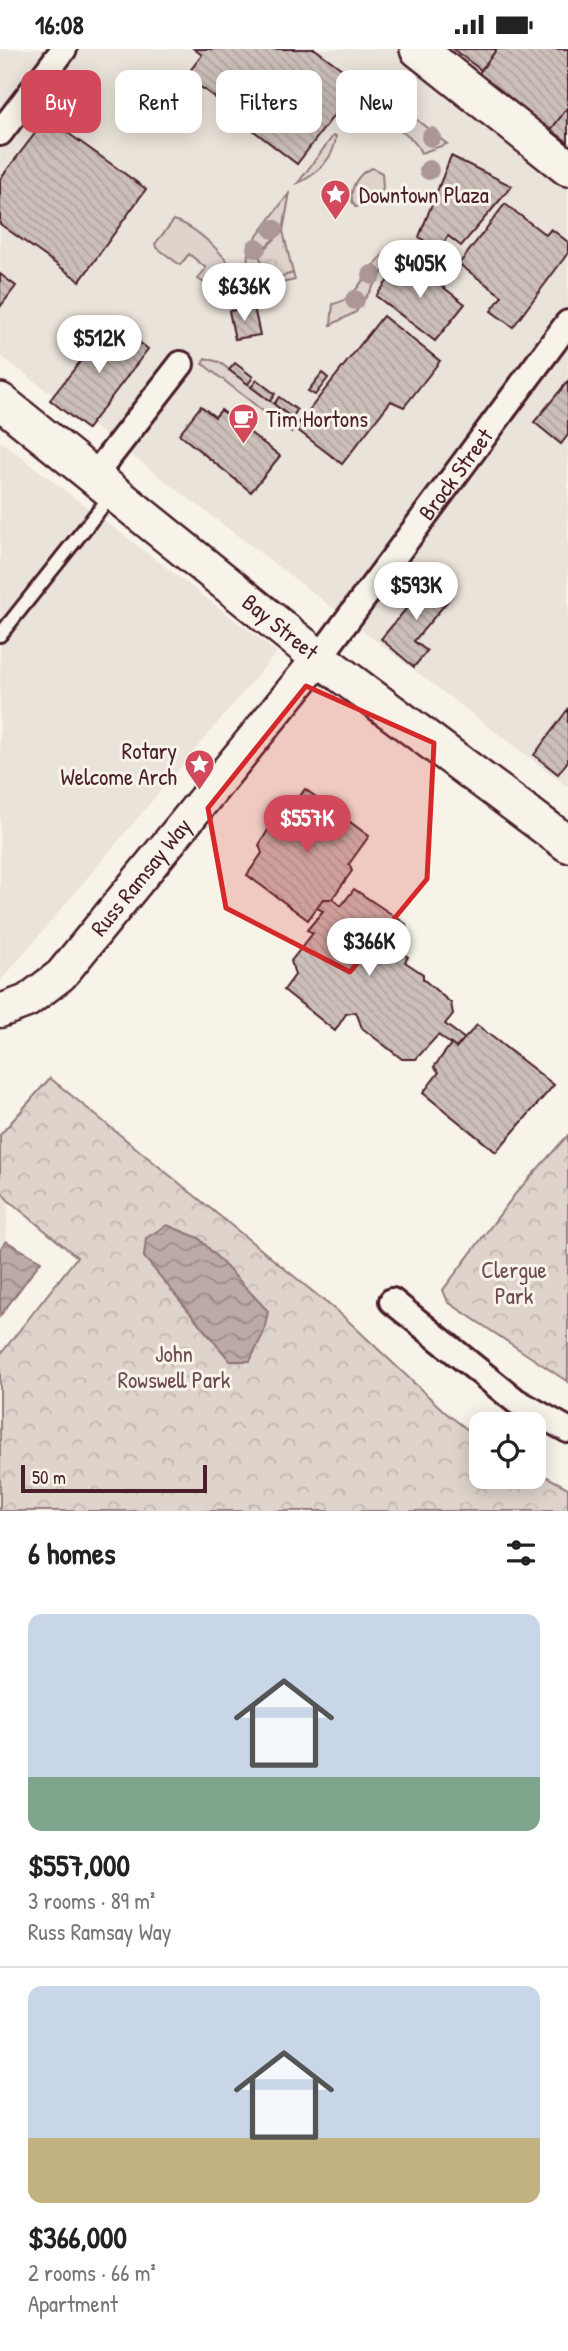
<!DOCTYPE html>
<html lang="en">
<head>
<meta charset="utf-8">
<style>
	:root { --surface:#fff; --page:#f6f6f6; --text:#222; --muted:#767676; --line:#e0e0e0; --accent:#d1495b }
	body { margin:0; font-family:"Patrick Hand",sans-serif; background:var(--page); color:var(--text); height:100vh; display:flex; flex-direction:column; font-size:26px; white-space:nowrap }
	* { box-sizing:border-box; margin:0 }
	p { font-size:23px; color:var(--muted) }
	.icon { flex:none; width:38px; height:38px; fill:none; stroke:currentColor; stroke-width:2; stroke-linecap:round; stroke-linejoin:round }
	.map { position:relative; height:1462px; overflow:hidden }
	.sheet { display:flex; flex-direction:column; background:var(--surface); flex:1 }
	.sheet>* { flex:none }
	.top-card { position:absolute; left:21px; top:21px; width:527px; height:63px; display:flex; gap:14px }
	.fabs { position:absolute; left:469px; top:1363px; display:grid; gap:14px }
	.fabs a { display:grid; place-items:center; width:77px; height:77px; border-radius:14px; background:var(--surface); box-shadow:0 4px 18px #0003; font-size:35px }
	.scale { position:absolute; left:21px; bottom:18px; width:186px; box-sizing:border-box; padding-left:7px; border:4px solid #4a1f2b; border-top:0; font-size:19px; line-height:24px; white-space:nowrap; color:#4a1f2b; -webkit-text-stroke:5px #f7f3e8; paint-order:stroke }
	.price { position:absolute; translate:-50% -60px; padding:0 16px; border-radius:24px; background:#fff; color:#222; font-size:23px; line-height:46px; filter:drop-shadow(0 2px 4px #0008) }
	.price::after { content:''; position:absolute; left:50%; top:42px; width:21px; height:16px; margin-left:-10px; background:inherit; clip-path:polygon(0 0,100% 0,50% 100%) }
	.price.selected { background:var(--accent); color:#fff }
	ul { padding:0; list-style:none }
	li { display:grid; align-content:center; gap:14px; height:371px; padding:0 28px }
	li+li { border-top:2px solid var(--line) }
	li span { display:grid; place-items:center; height:217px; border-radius:14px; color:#555 }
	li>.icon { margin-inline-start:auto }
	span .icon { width:126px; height:126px; fill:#fffc; stroke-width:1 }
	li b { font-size:30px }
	h2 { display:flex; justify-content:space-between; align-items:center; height:84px; padding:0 28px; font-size:30px }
	.pill { padding:0 24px; border-radius:14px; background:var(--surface); box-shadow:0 4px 18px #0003; font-size:24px; line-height:63px }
	.pill.selected { background:var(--accent); color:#fff }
	.status { display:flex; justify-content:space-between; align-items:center; height:49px; padding:0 35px; background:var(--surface); direction:ltr }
	.status svg { height:19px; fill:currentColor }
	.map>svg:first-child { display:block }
	.built { fill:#eae3da }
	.grass { fill:#ded4cc; stroke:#947a7c; stroke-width:2 }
	.park { fill:url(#park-crowns); stroke:#947a7c; stroke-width:2 }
	.water { fill:url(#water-waves); stroke:#8e7275; stroke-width:2 }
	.building { fill:url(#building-back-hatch); stroke:#4a1f2b; stroke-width:2 }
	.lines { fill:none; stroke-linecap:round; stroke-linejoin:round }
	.service-casing { stroke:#4a1f2b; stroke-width:18 }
	.minor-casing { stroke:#4a1f2b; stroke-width:30 }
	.tertiary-casing { stroke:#4a1f2b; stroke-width:37 }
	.secondary-casing { stroke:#4a1f2b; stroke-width:40 }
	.service { stroke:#f7f3e8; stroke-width:12 }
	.minor { stroke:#f7f3e8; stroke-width:24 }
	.tertiary { stroke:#f7f3e8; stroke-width:32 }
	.secondary { stroke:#f7f3e8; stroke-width:35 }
	.tree { fill:#ac9796 }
	.marked { fill:#d62828; fill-opacity:0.2; stroke:#d62828; stroke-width:5; stroke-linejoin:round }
	.labels { text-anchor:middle; stroke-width:6; stroke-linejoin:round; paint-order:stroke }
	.poi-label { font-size:23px; fill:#4a1f2b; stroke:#f7f3e8; text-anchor:start }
	.street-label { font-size:23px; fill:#4a1f2b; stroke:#f7f3e8 }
	.park-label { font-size:23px; fill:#6f4c53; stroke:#f7f3e8 }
</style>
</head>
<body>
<div class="status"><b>16:08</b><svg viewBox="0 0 49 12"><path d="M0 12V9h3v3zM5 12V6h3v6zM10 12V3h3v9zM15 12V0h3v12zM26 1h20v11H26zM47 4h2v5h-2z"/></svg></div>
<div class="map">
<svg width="568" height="1462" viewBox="0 0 568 1462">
	<defs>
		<pattern id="park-crowns" width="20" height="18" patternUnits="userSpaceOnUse" patternTransform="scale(1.75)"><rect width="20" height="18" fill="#ded4cc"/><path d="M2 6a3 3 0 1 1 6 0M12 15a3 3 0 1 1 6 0" fill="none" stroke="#c0b6af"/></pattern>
		<pattern id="water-waves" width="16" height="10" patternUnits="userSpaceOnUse" patternTransform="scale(1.75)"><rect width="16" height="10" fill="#bcaaa7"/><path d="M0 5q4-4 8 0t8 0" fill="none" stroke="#9b8a88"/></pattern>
		<pattern id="building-back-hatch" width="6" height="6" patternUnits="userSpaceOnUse" patternTransform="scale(1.75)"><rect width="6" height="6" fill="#ccbfb9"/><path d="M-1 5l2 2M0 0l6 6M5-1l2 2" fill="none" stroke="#b1a49f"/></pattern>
	</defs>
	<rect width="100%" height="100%" fill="#f7f3e8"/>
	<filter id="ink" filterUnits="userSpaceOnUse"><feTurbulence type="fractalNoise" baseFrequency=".0143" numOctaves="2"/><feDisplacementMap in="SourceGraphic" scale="14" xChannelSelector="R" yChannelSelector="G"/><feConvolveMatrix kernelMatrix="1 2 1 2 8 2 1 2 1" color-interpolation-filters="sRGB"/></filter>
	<g filter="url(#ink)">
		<g class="built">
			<path d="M0,0H568V738L0,306Z"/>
			<path d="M0,392L277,603L0,933Z"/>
			<path d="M0,1143L8,1151L6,1192L0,1200Z"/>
		</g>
		<g class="grass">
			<path d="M366,43L370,48L373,74L347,82L341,77Z"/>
			<path d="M383,44L447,95L421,104C415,90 402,81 387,76Z"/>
			<path d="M333,87H336C335,108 317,126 298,134Z"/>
			<path d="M372,119L382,124L383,140L373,154L355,158C346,144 357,124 372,119Z"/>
			<path d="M290,143L283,182L260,202L265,224L280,228L293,224L295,231C268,238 241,234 249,198Z"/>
			<path d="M174,171C193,176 232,209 235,229L231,235C217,238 210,239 198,230L206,219L189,205L180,216L156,198L155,195Z"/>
			<path d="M391,201L394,206L356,263L331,276L333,255C361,250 366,214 391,201Z"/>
			<path d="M205,309L219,313L299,374L291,384L203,315Z"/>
		</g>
		<g class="park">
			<path d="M283,182L293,224L280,228L265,224L259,205Z"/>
			<path d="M50,1029L344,1268L446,1364L481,1391V1428H534V1421L568,1439V1462H0V1306L77,1208L8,1151L0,1141V1086Z"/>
			<path d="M568,1086V1333L448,1253L443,1241L516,1144Z"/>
		</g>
		<g class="water">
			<path d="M167,1176L199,1189L268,1262L264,1283L250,1312H230L144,1208L146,1189Z"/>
			<path d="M6,1192L41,1212L0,1267V1200Z"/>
		</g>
		<g class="building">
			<path d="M194,0H315L359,33L297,115L254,82L260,74L245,63L241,68L186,27L202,6Z"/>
			<path d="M453,0H497L481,21Z"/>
			<path d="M497,0H568V58L551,81L477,27Z"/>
			<path d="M568,58V93L551,81Z"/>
			<path d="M47,69L146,140L80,232L0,175V130Z"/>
			<path d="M451,107L512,137L461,197L448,187L438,202L419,188Z"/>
			<path d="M505,155L546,186L551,180L568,193V204L513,278L491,262L502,247L459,215Z"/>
			<path d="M405,209L465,255L435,292L376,247Z"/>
			<path d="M0,225L16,237L0,258Z"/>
			<path d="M254,258L260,286L235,290L229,262Z"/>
			<path d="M383,267L440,312L404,358L391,352L342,415L295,379Z"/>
			<path d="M112,272L148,300L87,380L50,351Z"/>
			<path d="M235,314L253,328L248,335L229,321Z"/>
			<path d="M322,324L328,329L315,346L308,342Z"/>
			<path d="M257,331L275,345L270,352L251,338Z"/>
			<path d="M568,332V386L561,395L534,373Z"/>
			<path d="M279,348L297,361L292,369L274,355Z"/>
			<path d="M201,357L215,368L221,361L280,407L251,443L179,385Z"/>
			<path d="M431,530L452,547L414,592L427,602L414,618L381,590Z"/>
			<path d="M568,660V712L558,725L534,706Z"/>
			<path d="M305,740L369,787L349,815L352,822L332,850H323L308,871L247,826L262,804L259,796L271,776L280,766L289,763Z"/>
			<path d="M354,840L406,875L407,886L397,900L408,908L405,913L423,925V930L451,954L453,965L445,975L465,990L456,999L438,986L416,1010H402L362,979L356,963L346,965L335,982L284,941L295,926L291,912L313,884L307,881L323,862L317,859L323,850H332L341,857Z"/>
			<path d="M477,976L554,1036L496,1103L423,1044L439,1023L434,1018L451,995L456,999Z"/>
		</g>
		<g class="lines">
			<defs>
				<path id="service" d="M0,586L113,444"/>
				<g id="minor">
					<path d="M0,84L64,0"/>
					<path d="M94,427L181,315"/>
					<path id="s1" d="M319,609L568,274"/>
					<path d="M392,1252L516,1352L568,1381"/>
				</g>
				<g id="tertiary">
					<path id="s2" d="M0,962L27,952L61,926L319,609"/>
				</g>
				<g id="secondary">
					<path d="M418,0L568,119"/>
					<path id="s3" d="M0,352L319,609L568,795"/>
				</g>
			</defs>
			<use href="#service" class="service-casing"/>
			<use href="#minor" class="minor-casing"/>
			<use href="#tertiary" class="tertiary-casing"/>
			<use href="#secondary" class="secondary-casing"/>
			<use href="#service" class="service"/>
			<use href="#minor" class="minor"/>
			<use href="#tertiary" class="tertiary"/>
			<use href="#secondary" class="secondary"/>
		</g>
		<g class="tree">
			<circle cx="365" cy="53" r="10"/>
			<circle cx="400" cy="64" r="10"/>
			<circle cx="431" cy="88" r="10"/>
			<circle cx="429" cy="121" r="10"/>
			<circle cx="273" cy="180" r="10"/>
			<circle cx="256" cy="199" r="10"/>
			<circle cx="258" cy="224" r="10"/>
			<circle cx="372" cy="226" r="10"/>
			<circle cx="355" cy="251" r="10"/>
		</g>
	</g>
	<path class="marked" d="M306,637L434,694L427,830L350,923L226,859L208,759Z"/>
	<defs>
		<symbol id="sight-pin" viewBox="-11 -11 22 30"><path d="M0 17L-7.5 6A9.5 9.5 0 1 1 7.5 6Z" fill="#d1495b" stroke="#f7f3e8"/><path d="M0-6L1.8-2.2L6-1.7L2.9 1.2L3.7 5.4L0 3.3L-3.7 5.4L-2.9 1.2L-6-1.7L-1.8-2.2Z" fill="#fff"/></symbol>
		<symbol id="cafe-pin" viewBox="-11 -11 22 30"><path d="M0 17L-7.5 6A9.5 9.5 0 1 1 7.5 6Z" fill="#d1495b" stroke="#f7f3e8"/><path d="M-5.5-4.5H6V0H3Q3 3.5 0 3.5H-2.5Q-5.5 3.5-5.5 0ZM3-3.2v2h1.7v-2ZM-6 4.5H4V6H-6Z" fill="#fff"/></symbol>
	</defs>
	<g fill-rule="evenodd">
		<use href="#sight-pin" x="318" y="128" width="35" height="47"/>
		<use href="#cafe-pin" x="226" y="352" width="35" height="47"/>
		<use href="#sight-pin" x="182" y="698" width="35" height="47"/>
	</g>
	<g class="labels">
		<g class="poi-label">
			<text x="359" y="154">Downtown Plaza</text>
			<text x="266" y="378">Tim Hortons</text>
			<text x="177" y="710" text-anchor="end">Rotary<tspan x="177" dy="26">Welcome Arch</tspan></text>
		</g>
		<g class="street-label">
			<text dy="8" stroke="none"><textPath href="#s1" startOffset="229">Brock Street</textPath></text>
			<text dy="8" stroke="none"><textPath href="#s3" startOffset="360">Bay Street</textPath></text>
			<text dy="8" stroke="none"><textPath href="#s2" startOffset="198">Russ Ramsay Way</textPath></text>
		</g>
		<g class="park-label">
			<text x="514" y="1229">Clergue<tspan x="514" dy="26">Park</tspan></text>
			<text x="174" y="1313">John<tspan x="174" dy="26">Rowswell Park</tspan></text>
		</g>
	</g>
</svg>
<div class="fabs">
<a><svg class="icon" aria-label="locate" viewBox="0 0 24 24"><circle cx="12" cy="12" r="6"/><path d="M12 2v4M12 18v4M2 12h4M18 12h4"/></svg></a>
</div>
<div class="scale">50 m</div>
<b class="price" style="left:420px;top:251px">$405K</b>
<b class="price" style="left:244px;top:274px">$636K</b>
<b class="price" style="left:99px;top:326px">$512K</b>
<b class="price" style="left:416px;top:573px">$593K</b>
<b class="price selected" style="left:307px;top:806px">$557K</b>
<b class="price" style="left:369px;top:929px">$366K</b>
<div class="top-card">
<a class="pill selected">Buy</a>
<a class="pill">Rent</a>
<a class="pill">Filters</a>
<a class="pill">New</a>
</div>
</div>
<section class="sheet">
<h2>6 homes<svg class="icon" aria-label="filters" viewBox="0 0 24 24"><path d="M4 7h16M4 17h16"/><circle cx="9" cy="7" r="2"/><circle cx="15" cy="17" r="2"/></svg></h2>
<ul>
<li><span style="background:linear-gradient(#c9d6e8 75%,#7fa58c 0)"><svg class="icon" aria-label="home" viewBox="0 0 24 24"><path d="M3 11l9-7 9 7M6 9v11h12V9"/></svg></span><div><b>$557,000</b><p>3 rooms · 89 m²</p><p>Russ Ramsay Way</p></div></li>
<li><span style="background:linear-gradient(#c9d6e8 70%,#c2b280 0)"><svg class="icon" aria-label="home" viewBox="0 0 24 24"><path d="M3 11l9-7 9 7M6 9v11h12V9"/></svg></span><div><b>$366,000</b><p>2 rooms · 66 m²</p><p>Apartment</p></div></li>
</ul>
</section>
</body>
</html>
